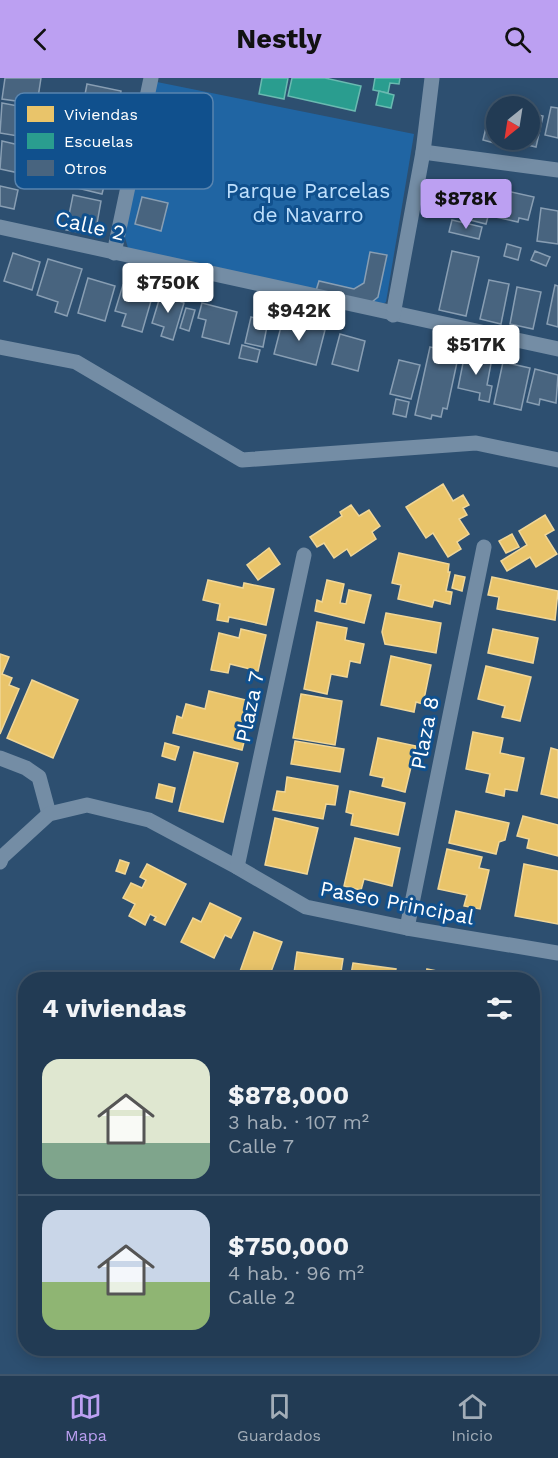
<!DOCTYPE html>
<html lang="es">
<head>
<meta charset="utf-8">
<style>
	:root { --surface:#223b54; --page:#2e465e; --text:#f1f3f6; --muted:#a2adb8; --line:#3f556b; --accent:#bca0f2 }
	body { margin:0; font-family:"Work Sans",sans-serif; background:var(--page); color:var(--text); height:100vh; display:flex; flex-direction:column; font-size:22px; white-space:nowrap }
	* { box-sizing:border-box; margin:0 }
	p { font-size:20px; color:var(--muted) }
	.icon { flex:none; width:33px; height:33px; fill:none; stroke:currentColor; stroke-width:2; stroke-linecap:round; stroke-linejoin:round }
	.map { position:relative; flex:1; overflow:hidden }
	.details { position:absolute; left:18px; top:894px; width:522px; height:384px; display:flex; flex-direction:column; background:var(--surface); border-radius:24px; box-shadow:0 3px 15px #0003,0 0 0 2px var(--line) }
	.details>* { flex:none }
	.needle { width:39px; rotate:210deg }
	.buttons { position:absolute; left:486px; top:18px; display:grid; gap:12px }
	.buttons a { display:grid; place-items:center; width:54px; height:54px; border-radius:50%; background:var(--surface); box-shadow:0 3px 15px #0003,0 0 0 2px var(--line); font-size:30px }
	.price { position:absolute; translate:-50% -51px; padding:0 14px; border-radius:6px; background:#fff; color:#222; font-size:20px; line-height:39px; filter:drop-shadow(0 2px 3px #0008) }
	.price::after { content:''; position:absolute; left:50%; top:36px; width:18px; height:14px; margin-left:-9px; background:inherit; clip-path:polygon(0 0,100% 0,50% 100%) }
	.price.active { background:var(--accent); color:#111 }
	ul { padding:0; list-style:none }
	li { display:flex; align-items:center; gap:18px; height:150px; padding:0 24px }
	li+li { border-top:2px solid var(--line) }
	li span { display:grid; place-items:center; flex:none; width:168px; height:120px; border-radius:18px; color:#555 }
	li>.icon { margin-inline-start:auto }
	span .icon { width:72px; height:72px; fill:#fffc; stroke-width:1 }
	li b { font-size:26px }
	h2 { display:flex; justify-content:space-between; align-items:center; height:72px; padding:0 24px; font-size:26px }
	header { display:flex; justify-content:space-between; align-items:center; height:78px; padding:0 24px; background:var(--accent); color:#111; font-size:27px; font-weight:700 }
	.tab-bar { display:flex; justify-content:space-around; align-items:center; height:84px; border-top:2px solid var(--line); background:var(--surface); font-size:16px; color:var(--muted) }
	.tab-bar a { display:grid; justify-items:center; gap:3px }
	.tab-bar .active { color:var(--accent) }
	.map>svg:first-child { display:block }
	.green { fill:#2065a3 }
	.homes { fill:#e9c46a; stroke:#f0d697; stroke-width:1.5 }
	.schools { fill:#2a9d8f; stroke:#6abab1; stroke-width:1.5 }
	.building { fill:#48647f; stroke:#889eb3; stroke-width:1.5 }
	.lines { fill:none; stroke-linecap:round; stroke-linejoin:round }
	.street { stroke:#748da5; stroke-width:15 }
	.labels { text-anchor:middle; stroke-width:6; stroke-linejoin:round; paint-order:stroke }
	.park-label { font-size:21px; fill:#bfe0fd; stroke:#10508d }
	.street-label { font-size:21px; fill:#fff; stroke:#10508d }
	.key { fill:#10508d; stroke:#5884af; stroke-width:1.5 }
	.key-label { font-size:16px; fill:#fff }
</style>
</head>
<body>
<header><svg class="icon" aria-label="back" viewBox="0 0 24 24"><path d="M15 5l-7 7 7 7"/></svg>Nestly<svg class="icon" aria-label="search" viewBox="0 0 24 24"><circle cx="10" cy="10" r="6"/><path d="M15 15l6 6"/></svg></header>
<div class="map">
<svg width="558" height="1296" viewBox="0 0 558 1296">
	<rect width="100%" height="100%" fill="#2d4f70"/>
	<path class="green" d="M157,4L414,56L386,224L377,230L128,170L124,156Z"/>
	<g class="homes">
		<path d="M443,406L453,423L463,417L469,427L463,430L467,437L459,441L469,456L457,464L461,471L448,479L433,455L426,460L406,429Z"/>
		<path d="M351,427L359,438L369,432L380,448L372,454L376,461L351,478L347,471L334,480L324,465L317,469L310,459L342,438L340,434Z"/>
		<path d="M545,437L554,452L545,457L557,476L536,489L530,479L507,493L501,483L527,467L519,453Z"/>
		<path d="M512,456L519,469L506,475L499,463Z"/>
		<path d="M269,470L280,486L258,502L247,487Z"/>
		<path d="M399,475L449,486L448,494H450L446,513L452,514L450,526L434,522L432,529L398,521L401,507L392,505Z"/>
		<path d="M455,497L465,499L462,513L452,510Z"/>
		<path d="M492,499L558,513L555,542L497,531L499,519L488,517Z"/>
		<path d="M208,502L243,510L244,505L274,511L266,547L229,539L228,544L217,542L220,526L203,522Z"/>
		<path d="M327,502L344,506L340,525L346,526L349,512L371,517L364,545L315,533L317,522L322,524Z"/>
		<path d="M386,535L441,545L436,575L385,566L382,554Z"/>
		<path d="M317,544L347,550L345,562L364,566L360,585L350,583L347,599L331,596L327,616L304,611Z"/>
		<path d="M241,551L266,557L258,593L230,586L228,595L211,592L219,555L239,560Z"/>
		<path d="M493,551L538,560L533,585L488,575Z"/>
		<path d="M0,576L9,579L2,596L12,600L9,607L19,611L0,656Z"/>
		<path d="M391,578L431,587L423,626L416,624L414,634L381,627Z"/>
		<path d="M486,588L531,599L520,643L502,639L505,628L478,621Z"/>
		<path d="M32,602L78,622L53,680L7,660Z"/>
		<path d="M209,613L254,624L242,672L173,655L177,638L182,640L186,626L205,631Z"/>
		<path d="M301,616L342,623L335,667L293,660Z"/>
		<path d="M473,654L503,660L500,675L524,680L517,713L505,711L504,718L486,714L490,696L466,691Z"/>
		<path d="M378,660L416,668L405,714L382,708L384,700L370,697Z"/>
		<path d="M295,663L344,671L340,694L291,686Z"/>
		<path d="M165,665L179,669L175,682L162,678Z"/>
		<path d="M551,670L558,672V720L541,716Z"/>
		<path d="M194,674L238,685L223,744L179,733Z"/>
		<path d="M287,699L338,708L335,727L326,726L323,741L273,732L277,713L285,714Z"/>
		<path d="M159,706L175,710L172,724L156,720Z"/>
		<path d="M350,713L405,725L398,757L351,747L353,736L346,734Z"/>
		<path d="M456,733L509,745L505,762L499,764L496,776L449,765Z"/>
		<path d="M523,738L558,747V778L527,770L529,761L517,758Z"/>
		<path d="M275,740L318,750L307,796L265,787Z"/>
		<path d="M355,760L400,770L392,808L364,801L361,812L344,808Z"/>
		<path d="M447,771L482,779L479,790L489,792L480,831L464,828L467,817L438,811Z"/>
		<path d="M120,782L129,785L125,796L116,793Z"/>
		<path d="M147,786L186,806L165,847L154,842L156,839L150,836L145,847L129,838L135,826L123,820L131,805L142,810L146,802L140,799Z"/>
		<path d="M524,786L558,793V846L515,838Z"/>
		<path d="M210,825L241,840L231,860L225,857L214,880L181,864L193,840L201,844Z"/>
		<path d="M254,854L282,864L268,902H237Z"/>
		<path d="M297,874L343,881L340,900L293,902Z"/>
		<path d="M353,885L396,891L394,902H350Z"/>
		<path d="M427,891L462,898L461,902H416L417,895L426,896Z"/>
	</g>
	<g class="schools">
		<path d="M262,0H288L284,21L259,16Z"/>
		<path d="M292,0H325L361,8L355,33L288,18Z"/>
		<path d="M375,0H400L399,6L390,5L388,15L373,12Z"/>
		<path d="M379,13L394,17L391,30L376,27Z"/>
	</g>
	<g class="building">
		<path d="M5,0H41L37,26L2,21Z"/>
		<path d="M87,6L121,13L117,38L82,32Z"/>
		<path d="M2,25L29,30L24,59L0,55Z"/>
		<path d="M491,29L496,30V62H499L498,66L483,62Z"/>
		<path d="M551,29L558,30V60L545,57Z"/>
		<path d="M530,35L543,38L536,69L511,63L530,62Z"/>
		<path d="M2,63L32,70L29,84L22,83L19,95L0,91Z"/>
		<path d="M80,81L109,88L102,116L73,109Z"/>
		<path d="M463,104L495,113L486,146L454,138Z"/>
		<path d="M0,108L18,112L14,131L0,128Z"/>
		<path d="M498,111L534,119L528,142L519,140L518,144L491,138Z"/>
		<path d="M73,117L101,123L95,157L66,152Z"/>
		<path d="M142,119L168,125L161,153L135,146Z"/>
		<path d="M541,130L558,133V166L537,163Z"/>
		<path d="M452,142L482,149L479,161L449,154Z"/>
		<path d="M507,166L521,170L518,182L504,178Z"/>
		<path d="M452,173L479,179L466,238L439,232Z"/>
		<path d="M535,173L550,179L546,188L531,182Z"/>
		<path d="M370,174L387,177L378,219L367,228L315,216L319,203L354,211L364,205Z"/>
		<path d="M13,175L40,184L32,212L4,203Z"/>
		<path d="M48,181L82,191L67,238L55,234L58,224L37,217Z"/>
		<path d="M88,200L115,208L105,243L78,235Z"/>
		<path d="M489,202L509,206L501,246L480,241Z"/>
		<path d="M123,207L153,216L142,254L122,248L126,236L115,233Z"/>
		<path d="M555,207L558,208V249L547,246Z"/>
		<path d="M163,209L173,212L171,220L184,225L173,262L161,258L164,249L152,245Z"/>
		<path d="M517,209L541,214L533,251L510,246Z"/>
		<path d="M202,225L237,234L229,266L202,259L206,242L198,240Z"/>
		<path d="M186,230L195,232L189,253L180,250Z"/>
		<path d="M251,239L268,243L263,269L245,265Z"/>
		<path d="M283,241L325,252L316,287L274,276Z"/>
		<path d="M340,256L365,263L358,293L332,286Z"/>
		<path d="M242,267L260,272L257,284L239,280Z"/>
		<path d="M430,269L459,275L447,331L443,330L441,339L432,337L431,341L415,337Z"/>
		<path d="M465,275L492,280L487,307L492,308L489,324L479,322L480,315L458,310Z"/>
		<path d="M399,282L420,287L411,321L390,316Z"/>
		<path d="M503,284L530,290L521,332L494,326Z"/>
		<path d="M535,291L558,297L556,325L540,321L539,327L527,324Z"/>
		<path d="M396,321L409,324L406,339L393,336Z"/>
	</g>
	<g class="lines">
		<g class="street">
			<path d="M423,74L558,92"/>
			<path d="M0,149L558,271"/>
			<path d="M114,175L151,0"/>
			<path d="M393,237L423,74L432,0"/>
			<path d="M0,269L76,284L242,382L476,365L558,382"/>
			<path d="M0,680L26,690L39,699L49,736"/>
			<path d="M0,784L2,779L49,736L87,727L149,742L237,789L306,829L407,850L558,875"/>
			<path d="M237,789L304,477"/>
			<path d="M407,850L484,469"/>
		</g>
	</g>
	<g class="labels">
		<g class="park-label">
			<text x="308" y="120">Parque Parcelas<tspan x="308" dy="24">de Navarro</tspan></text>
		</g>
		<g class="street-label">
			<text transform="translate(90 148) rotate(13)" y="7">Calle 2</text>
			<text transform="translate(250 629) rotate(-78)" y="7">Plaza 7</text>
			<text transform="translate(425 655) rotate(-79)" y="7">Plaza 8</text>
			<text transform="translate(397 825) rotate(11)" y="7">Paseo Principal</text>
		</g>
	</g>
	<rect x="15" y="15" width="198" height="96" rx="9" class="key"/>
	<rect x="27" y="28" width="27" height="16" fill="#e9c46a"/>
	<rect x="27" y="55" width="27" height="16" fill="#2a9d8f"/>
	<rect x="27" y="82" width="27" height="16" fill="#48647f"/>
	<g class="key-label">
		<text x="64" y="42">Viviendas</text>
		<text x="64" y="69">Escuelas</text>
		<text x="64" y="96">Otros</text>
	</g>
</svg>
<div class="buttons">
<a><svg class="needle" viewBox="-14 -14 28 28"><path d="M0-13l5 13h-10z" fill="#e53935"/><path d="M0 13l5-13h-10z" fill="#a2adb8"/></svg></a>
</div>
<b class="price active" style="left:466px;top:152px">$878K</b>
<b class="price" style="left:168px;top:236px">$750K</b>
<b class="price" style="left:299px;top:264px">$942K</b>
<b class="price" style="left:476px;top:298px">$517K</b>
<section class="details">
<h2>4 viviendas<svg class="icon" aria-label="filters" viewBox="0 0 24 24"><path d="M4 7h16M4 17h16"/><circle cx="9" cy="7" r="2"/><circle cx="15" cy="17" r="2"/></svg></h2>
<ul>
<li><span style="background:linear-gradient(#dfe7d0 70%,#7fa58c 0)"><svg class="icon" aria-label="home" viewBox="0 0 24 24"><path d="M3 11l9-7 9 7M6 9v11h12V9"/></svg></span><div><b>$878,000</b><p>3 hab. · 107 m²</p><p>Calle 7</p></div></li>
<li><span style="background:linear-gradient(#c9d6e8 60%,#8fb573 0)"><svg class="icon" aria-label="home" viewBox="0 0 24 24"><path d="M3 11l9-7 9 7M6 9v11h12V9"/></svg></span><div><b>$750,000</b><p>4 hab. · 96 m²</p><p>Calle 2</p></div></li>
</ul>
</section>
</div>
<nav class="tab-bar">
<a class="active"><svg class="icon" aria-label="map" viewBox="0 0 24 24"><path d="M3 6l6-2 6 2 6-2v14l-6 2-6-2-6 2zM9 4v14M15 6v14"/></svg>Mapa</a>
<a><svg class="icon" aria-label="saved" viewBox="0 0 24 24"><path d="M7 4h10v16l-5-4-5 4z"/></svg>Guardados</a>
<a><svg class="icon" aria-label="home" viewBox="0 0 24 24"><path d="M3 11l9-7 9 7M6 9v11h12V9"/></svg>Inicio</a>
</nav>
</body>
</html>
